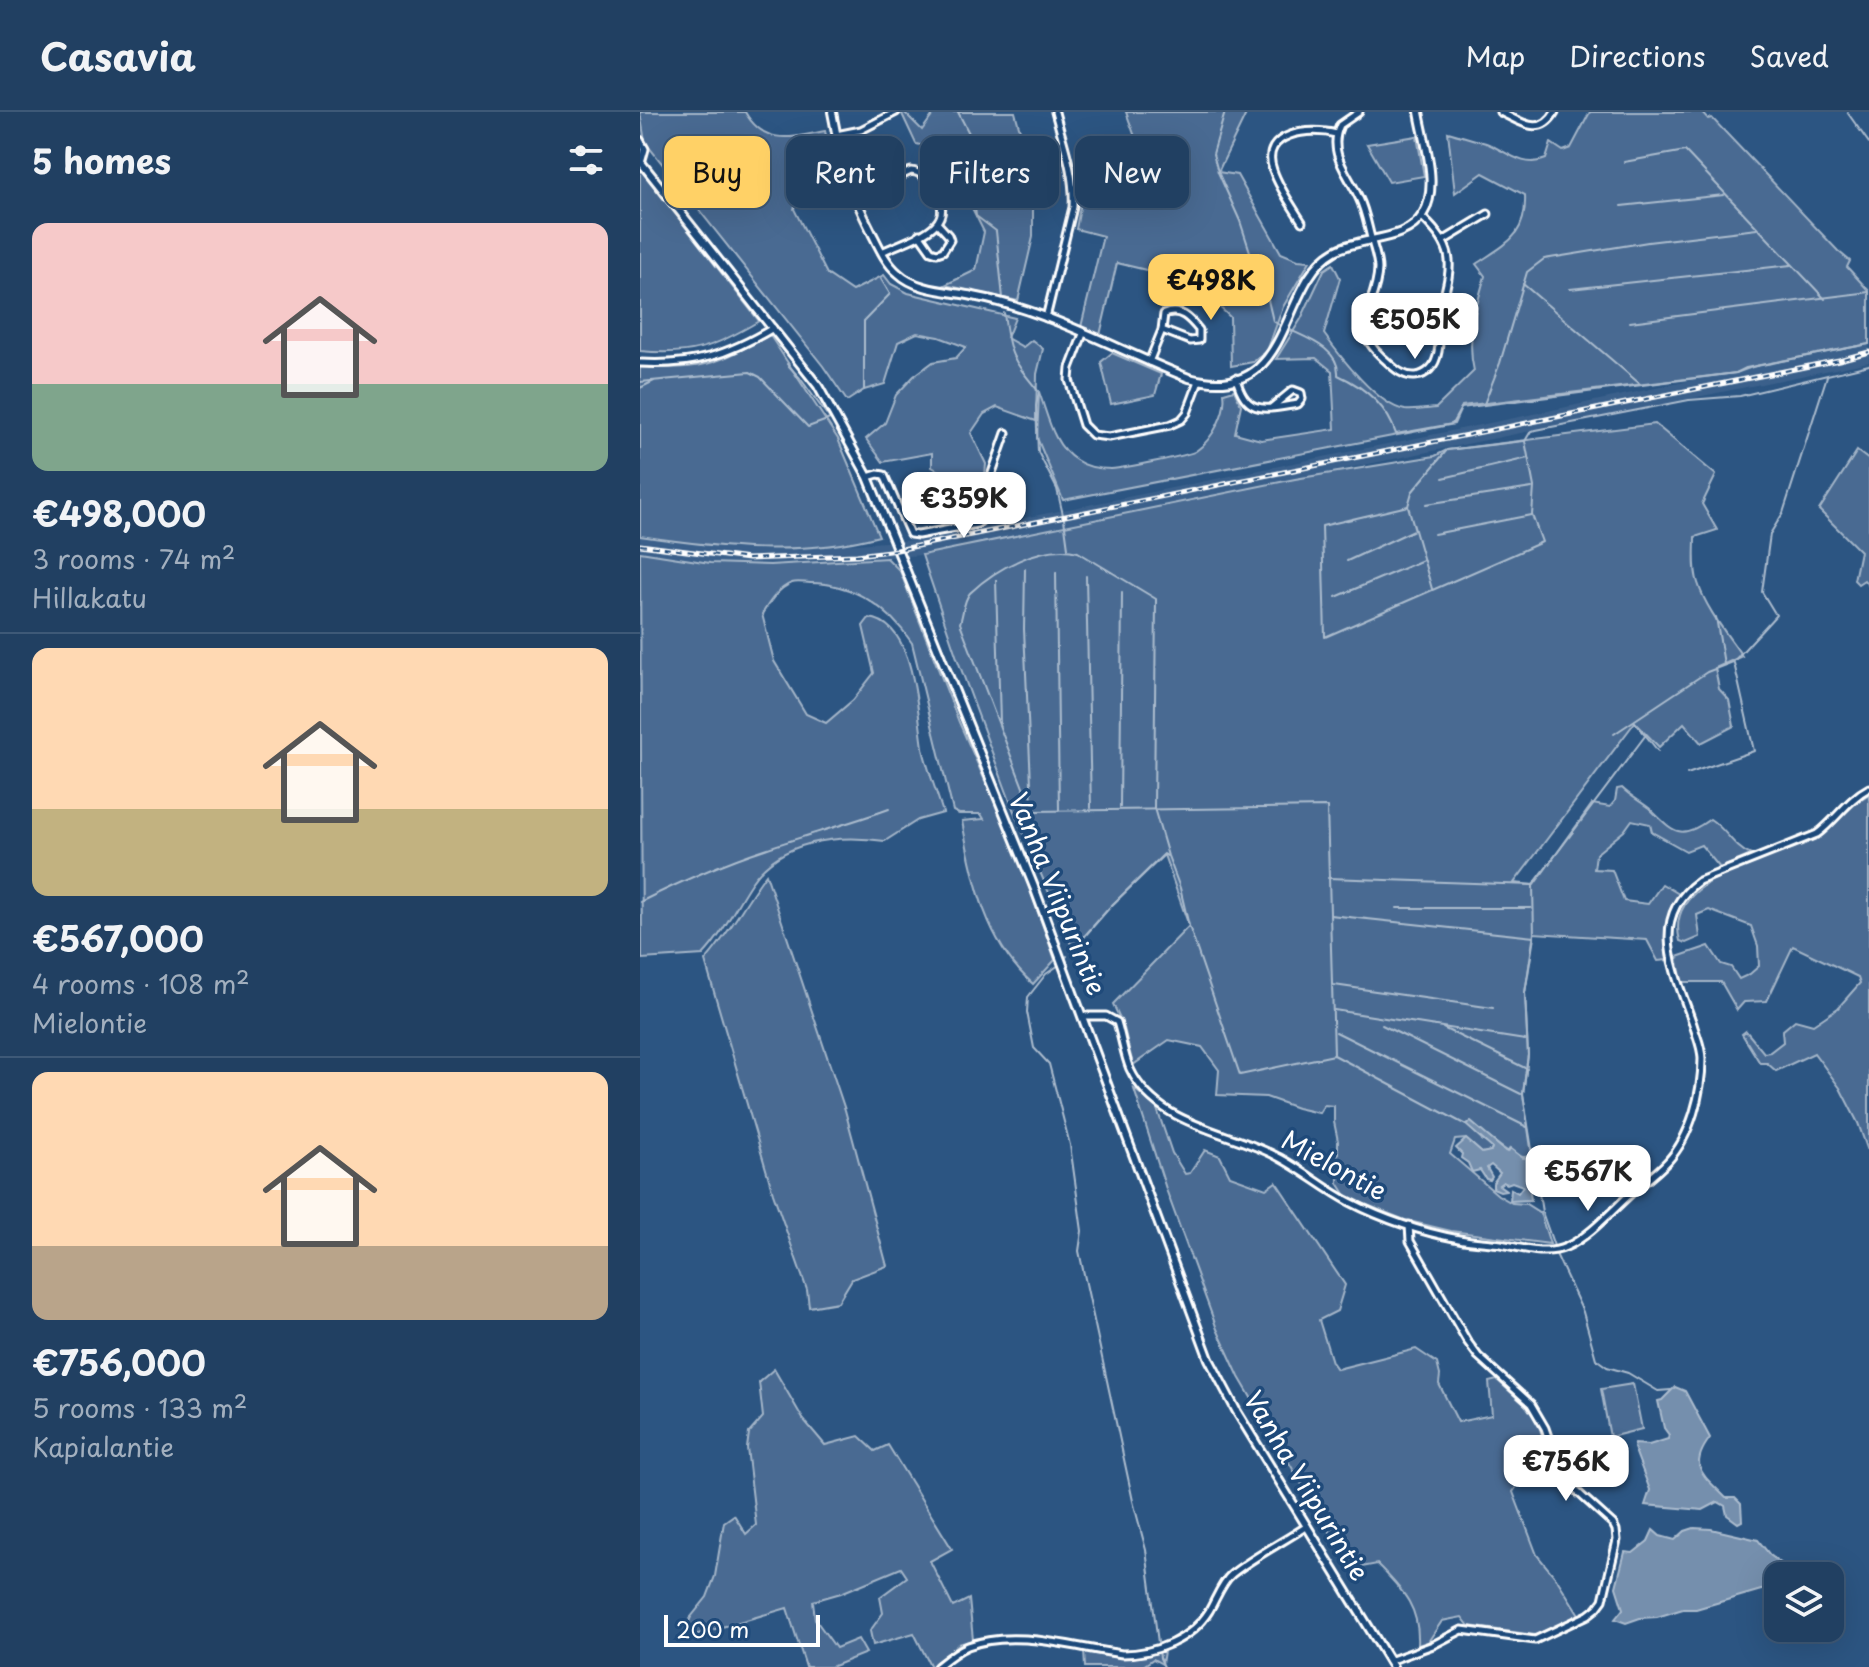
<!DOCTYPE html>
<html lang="en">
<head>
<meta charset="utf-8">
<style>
	:root { --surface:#214062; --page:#294768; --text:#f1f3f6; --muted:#a2afbe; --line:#3e5977; --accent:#ffd166 }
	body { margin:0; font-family:"Playpen Sans",sans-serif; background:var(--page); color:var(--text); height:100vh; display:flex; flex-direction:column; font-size:30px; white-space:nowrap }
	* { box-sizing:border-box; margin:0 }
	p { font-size:26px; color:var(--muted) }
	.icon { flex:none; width:44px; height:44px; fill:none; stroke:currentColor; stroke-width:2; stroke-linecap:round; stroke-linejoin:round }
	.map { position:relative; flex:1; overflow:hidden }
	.panel { display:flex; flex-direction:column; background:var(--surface); width:640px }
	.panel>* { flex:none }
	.hud { position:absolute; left:24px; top:24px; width:760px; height:72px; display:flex; gap:16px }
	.buttons { position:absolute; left:1124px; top:1450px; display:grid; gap:16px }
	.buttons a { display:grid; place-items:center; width:80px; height:80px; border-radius:16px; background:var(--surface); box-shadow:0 8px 32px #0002,0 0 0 2px var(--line); font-size:40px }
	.scale { position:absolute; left:24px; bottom:20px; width:156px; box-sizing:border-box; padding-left:8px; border:4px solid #fff; border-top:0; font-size:22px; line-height:28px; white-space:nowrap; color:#fff; -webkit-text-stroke:6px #1f4a7a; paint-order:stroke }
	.price { position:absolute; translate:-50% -68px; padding:0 18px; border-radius:16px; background:#fff; color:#222; font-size:26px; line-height:52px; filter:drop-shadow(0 2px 4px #0008) }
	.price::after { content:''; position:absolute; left:50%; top:48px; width:24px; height:18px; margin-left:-12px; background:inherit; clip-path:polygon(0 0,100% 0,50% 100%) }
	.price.current { background:var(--accent); color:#111 }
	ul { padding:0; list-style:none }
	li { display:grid; align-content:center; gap:16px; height:424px; padding:0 32px }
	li+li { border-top:2px solid var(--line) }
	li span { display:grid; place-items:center; height:248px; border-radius:16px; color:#555 }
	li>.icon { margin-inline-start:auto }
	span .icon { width:144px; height:144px; fill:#fffc; stroke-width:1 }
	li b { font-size:34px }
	h2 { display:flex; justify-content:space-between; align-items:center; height:96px; padding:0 32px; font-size:34px }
	.chip { padding:0 28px; border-radius:16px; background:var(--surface); box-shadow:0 8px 32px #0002,0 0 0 2px var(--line); font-size:28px; line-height:72px }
	.chip.current { background:var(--accent); color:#111 }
	header { display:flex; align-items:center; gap:48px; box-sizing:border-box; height:112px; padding:0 40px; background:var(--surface); border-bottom:2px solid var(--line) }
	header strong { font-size:38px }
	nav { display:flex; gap:44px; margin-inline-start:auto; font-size:28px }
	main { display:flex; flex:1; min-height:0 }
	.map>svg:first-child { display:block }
	.built { fill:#3b618b }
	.green { fill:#486b92; stroke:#a4b5c8; stroke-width:2 }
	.water { fill:#748fad; stroke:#acbcce; stroke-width:2 }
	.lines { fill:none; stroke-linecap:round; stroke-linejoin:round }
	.stream { stroke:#acbcce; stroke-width:2 }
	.minor-casing { stroke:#fff; stroke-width:11 }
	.tertiary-casing { stroke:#fff; stroke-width:12 }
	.minor { stroke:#1f4a7a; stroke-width:5 }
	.tertiary { stroke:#1f4a7a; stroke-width:6 }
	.rail-casing { stroke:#fff; stroke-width:5 }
	.rail { stroke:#1f4a7a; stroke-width:2; stroke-dasharray:6; stroke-linecap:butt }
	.labels { text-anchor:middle; stroke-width:7; stroke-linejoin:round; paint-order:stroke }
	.street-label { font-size:26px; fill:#fff; stroke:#1f4a7a }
</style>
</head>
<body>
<header>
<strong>Casavia</strong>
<nav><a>Map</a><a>Directions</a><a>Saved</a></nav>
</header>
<main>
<section class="panel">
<h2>5 homes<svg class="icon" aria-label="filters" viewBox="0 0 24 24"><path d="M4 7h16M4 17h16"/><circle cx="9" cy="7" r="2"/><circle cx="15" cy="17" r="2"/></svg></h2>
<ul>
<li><span style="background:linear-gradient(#f6c9c9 65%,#7fa58c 0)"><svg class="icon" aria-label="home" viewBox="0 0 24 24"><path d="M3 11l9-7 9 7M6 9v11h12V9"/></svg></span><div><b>€498,000</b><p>3 rooms · 74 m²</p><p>Hillakatu</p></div></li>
<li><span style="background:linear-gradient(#ffd9b3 65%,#c2b280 0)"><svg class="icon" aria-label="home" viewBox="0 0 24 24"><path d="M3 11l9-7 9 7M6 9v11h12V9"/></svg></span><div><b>€567,000</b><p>4 rooms · 108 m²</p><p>Mielontie</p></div></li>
<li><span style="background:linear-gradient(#ffd9b3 70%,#b9a48a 0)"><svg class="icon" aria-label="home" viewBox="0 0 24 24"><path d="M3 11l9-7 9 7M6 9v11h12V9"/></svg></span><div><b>€756,000</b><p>5 rooms · 133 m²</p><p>Kapialantie</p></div></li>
</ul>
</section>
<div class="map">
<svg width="1229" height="1555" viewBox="0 0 1229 1555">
	<rect width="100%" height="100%" fill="#2c5582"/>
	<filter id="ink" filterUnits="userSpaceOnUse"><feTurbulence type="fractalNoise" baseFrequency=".0125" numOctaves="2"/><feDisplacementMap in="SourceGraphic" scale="16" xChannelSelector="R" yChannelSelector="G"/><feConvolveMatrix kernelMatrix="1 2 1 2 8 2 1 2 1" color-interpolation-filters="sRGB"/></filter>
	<g filter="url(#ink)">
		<path class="built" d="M1229,226V250L282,443L130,453L70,451L0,440V424L121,438L277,428L889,303L1091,260Z"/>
		<g class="green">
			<path d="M0,0H105C125,35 153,25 185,19L192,52L163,67L154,97L187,162L212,179L244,163L251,172L268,181L375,206L367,226L383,235L392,228L403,237L397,262L396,309L357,295L344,302L331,321L346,352L343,385L292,355V341L243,350L226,327L245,311L256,283L274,264L293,250L316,246L326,235L299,225L277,221L258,230L245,272L224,278L207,289L183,254L5,30Z"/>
			<path d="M264,0L282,18L295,0H375L393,66V125L378,189L305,173L336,158L344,120L332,96L330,77L301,38L276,32L262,2Z"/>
			<path d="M486,0H607L578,60L597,63L641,141L658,148L670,149L643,195L627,239L613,250L591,254L590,205L552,169L477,151L460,223L441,215L463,124L436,117L442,85L438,53L488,39L495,25Z"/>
			<path d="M950,0H1062L1068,7L1072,6L1198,139L1210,149L1207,155L1229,179V232L1115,254L1096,261L822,294L814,312L423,388L397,326L399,280C408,304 413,334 436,348C446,355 460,357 471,357C483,356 548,344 556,339C573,327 587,300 584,281L594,278L601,293L595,321L621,328L695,317L692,259L676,246L636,247L661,207L684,158L693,152L700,166L684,222C699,243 738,294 765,298C775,299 786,297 796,296L834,259C826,226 836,196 845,164L836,152C867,131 887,124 885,83L843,61L815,81L808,20C821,24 833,27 846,31C866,39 883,57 906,47L911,31L923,39L931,36Z"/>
			<path d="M777,24L784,64L749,70L727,32Z"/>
			<path d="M0,57L119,209C75,235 52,244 0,239Z"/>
			<path d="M129,222L198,327L239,424C161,445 80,436 0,424V255C58,259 80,253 129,222Z"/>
			<path d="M472,241L521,262L515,283L471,292L461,250Z"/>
			<path d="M1015,312L1076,363L1062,392L1077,418L1055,425C1055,440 1053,457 1058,471C1066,497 1087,522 1102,544L1075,556L1079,577L1089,588L1094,614L1061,631L1044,611L1019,635L995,610L874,771L894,773L952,692L970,695L975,689L977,677L982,676C990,684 1000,689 1009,696C1033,719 1039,730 1070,707C1086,717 1093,735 1111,743L1080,756L1061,733L1046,739L1012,720L1010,712L992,708L984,719L956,742L954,757L972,758L984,789L1008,792L1022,772L1039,782C1026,805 1024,822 1027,848L1018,849L1007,828L894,821L885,881L888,943L883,982L892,1043C874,1052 856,1028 840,1020L842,1028L853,1035L851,1039L842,1041L826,1027L815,1028L810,1042L858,1083L872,1091L886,1092L900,1101L910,1132L811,1119L765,1108L707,1085L698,1071V1029L694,1010V994L684,993L679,1001L657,996L626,985L577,983L579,958L562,935L529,928L493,953L484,916L473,892L549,814L524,743L470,795L433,837L373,697L317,546L282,443L655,367L795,344L807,338Z"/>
			<path d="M1217,339L1229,348V474L1224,468L1218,472L1214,468L1220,439L1179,398Z"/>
			<path d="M0,440L70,451L130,453L247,446L260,459L319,610L374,734L413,842L415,848L393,872C346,831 333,769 322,709L344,707L341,702H319L313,699L272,531C249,496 213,471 170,471C165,471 157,469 152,471C138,476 129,491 122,502L134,549L166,602L186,611L213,588L234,561L223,514L229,506C277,511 277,605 284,641C289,661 297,681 303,701L278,708L245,729C197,722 140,728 111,771C95,795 83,822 63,843L2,847Z"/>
			<path d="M1229,682V1042L1218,1011L1200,976L1174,941L1136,959L1127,951H1120L1102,922L1106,919L1124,941L1130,940L1143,930L1142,919L1155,908L1173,913L1198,896L1220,871L1218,865L1153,834L1127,889L1104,890L1097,898L1081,870H1042L1037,845L1069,834L1081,852L1091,855L1099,867L1110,862L1119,854L1118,834L1111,814L1069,798L1057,803L1060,825L1046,831L1040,829C1022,765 1131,749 1171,729C1194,718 1207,694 1229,682Z"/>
			<path d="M126,762L205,998L247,1154L212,1167L198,1190L169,1195L167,1178L133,1081L65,849C89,822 105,790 126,762Z"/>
			<path d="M494,977L516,994L532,1041L545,1062L550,1061L565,1038L580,1044L590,1064L626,1077L636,1070L705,1173L697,1199L679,1208L692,1250L697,1257L776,1237L797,1251L800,1263L799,1272L818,1310L852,1303L849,1270L857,1268L885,1293L898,1310L911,1356L877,1374L873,1380L897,1443L916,1466L940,1504L895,1523L829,1514L822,1505L802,1509L788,1530L778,1533C780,1494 762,1478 737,1452L717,1456L706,1448L599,1265L577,1217L527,1080Z"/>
			<path d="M134,1257L163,1307L185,1333L219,1324L235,1339L248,1333L312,1437L290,1449L313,1495L329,1487L333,1528L319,1532L291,1555L274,1521L233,1533L230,1519L243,1501L240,1485L267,1465L261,1456L201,1481L173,1489L175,1507L196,1536L218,1527L226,1541L191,1555H166L147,1496L41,1527L51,1505L67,1485L75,1464L84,1410L94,1403L106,1422L116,1413L107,1336L109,1321L123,1305L119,1270Z"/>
			<path d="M993,1272L1002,1317L970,1325L961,1277Z"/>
			<path d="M444,1539L492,1546L524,1539L522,1552L513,1547L502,1555H445Z"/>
		</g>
		<g class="water">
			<path d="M831,1010L864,1038L868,1040L870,1036L883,1046H888L892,1068L889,1071L891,1088L870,1089L871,1077L878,1081L883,1074L872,1070L867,1072L863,1070L859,1073L866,1078L860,1079L853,1076V1071L860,1061L851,1053L847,1056L852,1065L850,1068L846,1067L840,1058L832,1060L828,1051L821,1046L822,1042L816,1036L826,1027L842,1041L851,1039L852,1036L826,1013Z"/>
			<path d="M1035,1275L1045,1279L1070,1326C1047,1356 1064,1363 1086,1386H1095L1101,1392L1102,1409L1098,1411L1087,1403L1085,1394L1078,1390L1063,1398L1005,1393L1010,1378L994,1336L995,1332L1009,1333L1028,1327L1029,1323L1024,1316L1018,1289L1022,1288Z"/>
			<path d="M1054,1416L1071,1417L1118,1428L1130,1443L1150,1458L1151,1464H1138V1471L1128,1476L1056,1497H1043L1017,1505L1000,1506L986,1511L975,1507L983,1497L976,1475L985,1440L993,1441L1008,1429L1013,1418L1020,1424L1035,1428L1045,1419Z"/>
		</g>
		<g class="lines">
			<g class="stream">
				<path d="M318,0L333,29V77L336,104L356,119L363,186"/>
				<path d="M585,0L573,42L578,60L600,109L615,155L622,163L633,209L641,214"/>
				<path d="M1207,0L1229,31"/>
				<path d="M984,50L1045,39L1185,187"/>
				<path d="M981,94L1084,83"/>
				<path d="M883,172L1000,272"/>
				<path d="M930,177L1151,153"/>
				<path d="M364,201C369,244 372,247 399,280L396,294L398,340L417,377L423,403"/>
				<path d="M990,210L1229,180"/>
				<path d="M650,218C669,227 700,238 698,263C724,275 747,294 756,322L812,312L821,296L1096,261L1106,256L1229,232"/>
				<path d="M0,270L110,260L120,265L168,315L190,307L160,266L147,252"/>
				<path d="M0,276L14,269"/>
				<path d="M224,278V209L250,182L241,167"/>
				<path d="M844,292L860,251L887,160L904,147L1008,130L1117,117"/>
				<path d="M803,366L888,346"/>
				<path d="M786,392L892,376"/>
				<path d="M768,394L682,414L685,525L902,430L892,403L894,375L885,329L891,319L1049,288L1100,284L1229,253"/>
				<path d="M424,407L428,436"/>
				<path d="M794,422L891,403"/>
				<path d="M707,449L774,418"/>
				<path d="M385,457L384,517L392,694"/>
				<path d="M416,460L419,698"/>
				<path d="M446,464L451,696"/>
				<path d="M356,468L360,611"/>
				<path d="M792,477L768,394L772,380L807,338L884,329"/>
				<path d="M696,485L783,448"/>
				<path d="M1076,505L1084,552"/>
				<path d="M995,610L1018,639"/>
				<path d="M974,622L1067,560L1093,550L1136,503L1122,480L1130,422L1143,401L1187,264"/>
				<path d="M1047,662L1114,639L1094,551"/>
				<path d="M480,695L482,480"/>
				<path d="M392,699L320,511C323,502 324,487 330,481C355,457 402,431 438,440L516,487L514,696L528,744L540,776L549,814L600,963L694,943L826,1013"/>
				<path d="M393,699L687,695L694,942"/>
				<path d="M688,766L892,773"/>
				<path d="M0,790C40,770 82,751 125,737C166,723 208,712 249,697"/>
				<path d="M757,796H891"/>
				<path d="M690,803L894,825"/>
				<path d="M432,839L470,795L524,742L527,744"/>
				<path d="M426,845L427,844"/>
				<path d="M419,853L406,862L388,885L387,900L394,936L409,952L430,1033L442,1119L439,1139L493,1389L506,1438L520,1546L524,1555"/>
				<path d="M694,873L853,896"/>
				<path d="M694,898L885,928"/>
				<path d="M742,913L881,982"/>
				<path d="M803,916L887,957"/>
				<path d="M696,920L887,1015"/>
				<path d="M914,1134L902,1100L883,982L888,943L885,881L894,825L893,773L1005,624"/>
				<path d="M916,1142L943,1200L956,1247L967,1255L988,1261L1018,1279L1031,1278"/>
			</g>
			<defs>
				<g id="minor">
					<path d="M719,0L700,13C687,41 708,61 719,86C726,100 728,117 733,133C735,140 738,149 738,157C737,196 705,212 743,246C749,251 755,258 762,261C771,266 782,265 790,257C804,244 797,211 802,192C813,150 815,137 782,105"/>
					<path d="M860,0C880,9 900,26 915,0"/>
					<path d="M196,23L221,18L256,0"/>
					<path d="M0,28L5,37L1,51"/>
					<path d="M215,86L271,59C283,60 287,69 294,78C321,116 270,126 242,140"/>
					<path d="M662,110C652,94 639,76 633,58C619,20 671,15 696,22"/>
					<path d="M279,122L291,139L297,141L303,139L310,128L308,123L298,112"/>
					<path d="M803,129L848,102"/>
					<path d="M406,206L433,95C435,62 423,31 415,0"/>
					<path d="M443,222L430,256L429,268L443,313L453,323L469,325L530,313L541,308L547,301L559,269"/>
					<path d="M509,250L522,218L550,229L559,228V218C550,207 540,195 524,202L522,218"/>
					<path d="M0,251C53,254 88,243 133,216"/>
					<path d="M596,266C606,305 626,297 658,292L662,287L661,281L653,278L631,296"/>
					<path d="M228,365L238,362L244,363L270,422L278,423L337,412L346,405L352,361L366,321"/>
					<path d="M443,904H466L477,910C482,926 484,943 490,957C517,1015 589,1018 638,1045C663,1058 685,1077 710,1090C743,1107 782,1120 819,1127C833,1130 847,1130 861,1132C882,1136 906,1144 926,1135C950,1125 976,1094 996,1077C1007,1068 1019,1059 1028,1049C1051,1024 1062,980 1062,947C1062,935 1056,923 1053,912C1036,862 1006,807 1059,769L1177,722C1196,708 1208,687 1229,676"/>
					<path d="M749,1549L793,1533L822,1518L895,1528L948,1503L957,1496L963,1488L977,1428L976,1418L973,1412L922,1366L905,1316L891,1292L838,1244L827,1229L770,1129L769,1113"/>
					<path d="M297,1555C307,1547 316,1539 328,1534C374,1516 436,1536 482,1542C515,1542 551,1528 569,1499C576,1487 582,1470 592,1462C615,1444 643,1430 667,1414"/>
				</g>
				<g id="tertiary">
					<path d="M192,0C201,49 209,76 232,121C239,135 246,151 258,161C277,179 308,179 333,184C408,198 477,238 549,266C656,294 636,172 695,139C721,124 766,131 783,102C800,74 784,30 779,0"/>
					<path d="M0,49L178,274L228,365L394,775L569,1247L597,1300L753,1555"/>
				</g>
			</defs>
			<use href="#minor" class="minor-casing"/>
			<use href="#tertiary" class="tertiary-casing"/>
			<use href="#minor" class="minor"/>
			<use href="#tertiary" class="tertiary"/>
			<defs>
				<path id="rail" d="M0,433L108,447L217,443L257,438L1199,248L1229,240"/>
			</defs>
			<use href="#rail" class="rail-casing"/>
			<use href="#rail" class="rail"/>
		</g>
	</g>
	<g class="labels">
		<g class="street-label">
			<text transform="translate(417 782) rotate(68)" y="9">Vanha Viipurintie</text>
			<text transform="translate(694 1054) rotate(29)" y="9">Mielontie</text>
			<text transform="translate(666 1374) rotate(59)" y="9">Vanha Viipurintie</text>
		</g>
	</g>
</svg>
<div class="buttons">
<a><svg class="icon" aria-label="layers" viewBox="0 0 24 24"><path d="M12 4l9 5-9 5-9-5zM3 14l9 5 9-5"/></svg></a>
</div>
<div class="scale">200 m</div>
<b class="price current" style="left:571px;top:210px">€498K</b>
<b class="price" style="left:775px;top:249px">€505K</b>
<b class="price" style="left:324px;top:428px">€359K</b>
<b class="price" style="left:948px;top:1101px">€567K</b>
<b class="price" style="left:926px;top:1391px">€756K</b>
<div class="hud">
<a class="chip current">Buy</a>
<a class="chip">Rent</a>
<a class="chip">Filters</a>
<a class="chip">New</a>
</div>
</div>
</main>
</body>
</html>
